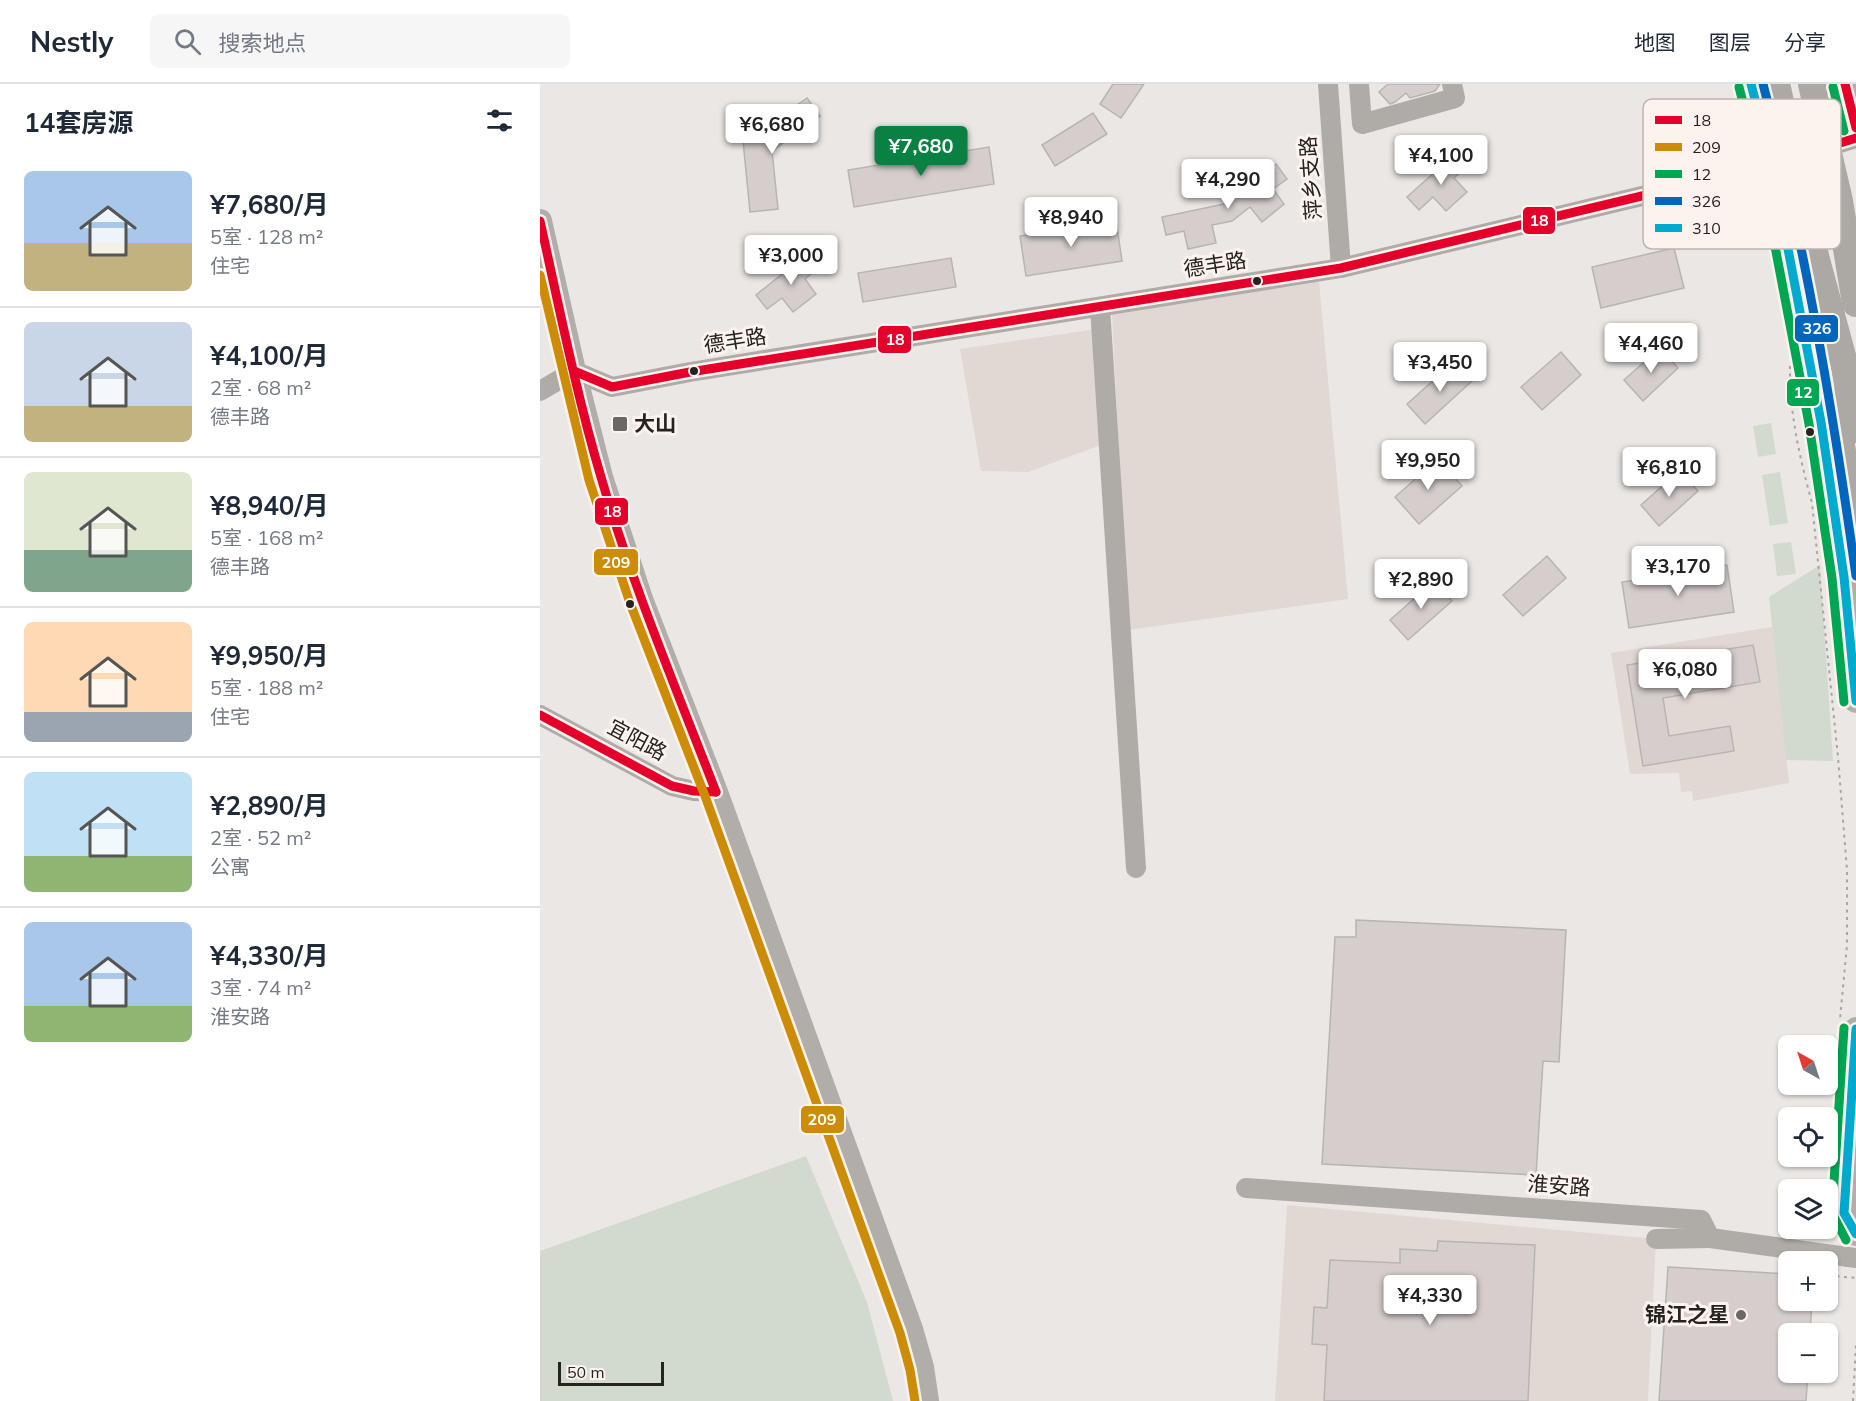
<!DOCTYPE html>
<html lang="zh">
<head>
<meta charset="utf-8">
<style>
	:root { --surface:#fff; --page:#f6f6f7; --text:#1f2937; --muted:#747a83; --line:#e0e1e3; --accent:#0b8043 }
	body { margin:0; font-family:Mulish,"Noto Sans SC",sans-serif; background:var(--page); color:var(--text); height:100vh; display:flex; flex-direction:column; font-size:22px; white-space:nowrap }
	* { box-sizing:border-box; margin:0 }
	p { font-size:20px; color:var(--muted) }
	.icon { flex:none; width:33px; height:33px; fill:none; stroke:currentColor; stroke-width:2; stroke-linecap:round; stroke-linejoin:round }
	.map { position:relative; flex:1; overflow:hidden }
	.details { display:flex; flex-direction:column; background:var(--surface); width:540px }
	.details>* { flex:none }
	.needle { width:39px; rotate:321deg }
	.fabs { position:absolute; left:1238px; top:951px; display:grid; gap:12px }
	.fabs a { display:grid; place-items:center; width:60px; height:60px; border-radius:9px; background:var(--surface); box-shadow:0 2px 4px #0004; font-size:30px }
	.scale { position:absolute; left:18px; bottom:15px; width:106px; box-sizing:border-box; padding-left:6px; border:3px solid #252220; border-top:0; font-size:16px; line-height:21px; white-space:nowrap; color:#252220; -webkit-text-stroke:4px #fcf3ee; paint-order:stroke }
	.price { position:absolute; translate:-50% -51px; padding:0 14px; border-radius:6px; background:#fff; color:#222; font-size:20px; line-height:39px; filter:drop-shadow(0 2px 3px #0008) }
	.price::after { content:''; position:absolute; left:50%; top:36px; width:18px; height:14px; margin-left:-9px; background:inherit; clip-path:polygon(0 0,100% 0,50% 100%) }
	.price.on { background:var(--accent); color:#fff }
	ul { padding:0; list-style:none }
	li { display:flex; align-items:center; gap:18px; height:150px; padding:0 24px }
	li+li { border-top:2px solid var(--line) }
	li span { display:grid; place-items:center; flex:none; width:168px; height:120px; border-radius:9px; color:#555 }
	li>.icon { margin-inline-start:auto }
	span .icon { width:72px; height:72px; fill:#fffc; stroke-width:1 }
	li b { font-size:26px }
	h2 { display:flex; justify-content:space-between; align-items:center; height:72px; padding:0 24px; font-size:26px }
	header { display:flex; align-items:center; gap:36px; box-sizing:border-box; height:84px; padding:0 30px; background:var(--surface); border-bottom:2px solid var(--line) }
	header strong { font-size:28px }
	nav { display:flex; gap:33px; margin-inline-start:auto; font-size:21px }
	.search { width:420px; height:54px; background:var(--page); display:flex; align-items:center; gap:15px; box-sizing:border-box; padding:0 21px; border-radius:9px; color:var(--muted); font-size:22px }
	main { display:flex; flex:1; min-height:0 }
	.map>svg:first-child { display:block }
	.built { fill:#e2d8d3 }
	.green { fill:#d2dacd }
	.building { fill:#d5cecc; stroke:#b8b4b2; stroke-width:1.5 }
	.lines { fill:none; stroke-linecap:round; stroke-linejoin:round }
	.path { stroke:#a8a5a2; stroke-width:2; stroke-dasharray:3 4.5; stroke-linecap:butt }
	.minor { stroke:#afaca7; stroke-width:20 }
	.major { stroke:#b1ada8; stroke-width:24 }
	.highway { stroke:#aca8a3; stroke-width:28 }
	.bus-1-casing { stroke:#fcf3ee; stroke-width:14 }
	.bus-2-casing { stroke:#fcf3ee; stroke-width:14 }
	.bus-3-casing { stroke:#fcf3ee; stroke-width:14 }
	.bus-4-casing { stroke:#fcf3ee; stroke-width:14 }
	.bus-5-casing { stroke:#fcf3ee; stroke-width:14 }
	.bus-1 { stroke:#e4002b; stroke-width:9 }
	.bus-2 { stroke:#cd8c06; stroke-width:9 }
	.bus-3 { stroke:#00a651; stroke-width:9 }
	.bus-4 { stroke:#0065bd; stroke-width:9 }
	.bus-5 { stroke:#00a9ce; stroke-width:9 }
	.bus-dot { fill:#252220; stroke:#fcf3ee; stroke-width:2 }
	.poi-dot { fill:#6a6765; stroke:#fcf3ee; stroke-width:2 }
	.labels { text-anchor:middle; stroke-width:6; stroke-linejoin:round; paint-order:stroke }
	.street-label { font-size:21px; fill:#252220; stroke:#fcf3ee }
	.poi-label { font-size:21px; font-weight:bold; fill:#252220; stroke:#fcf3ee; text-anchor:start }
	.key { fill:#fcf3ee; stroke:#bcb4b0; stroke-width:1.5 }
	.key-label { font-size:16px; fill:#252220 }
	.line-badge { stroke:#fcf3ee; stroke-width:2 }
	.badge-label { font-size:16px; text-anchor:middle; font-weight:bold; fill:#fff }
</style>
</head>
<body>
<header>
<strong>Nestly</strong>
<div class="search"><svg class="icon" aria-label="search" viewBox="0 0 24 24"><circle cx="10" cy="10" r="6"/><path d="M15 15l6 6"/></svg>搜索地点</div>
<nav><a>地图</a><a>图层</a><a>分享</a></nav>
</header>
<main>
<section class="details">
<h2>14套房源<svg class="icon" aria-label="filters" viewBox="0 0 24 24"><path d="M4 7h16M4 17h16"/><circle cx="9" cy="7" r="2"/><circle cx="15" cy="17" r="2"/></svg></h2>
<ul>
<li><span style="background:linear-gradient(#a9c7e8 60%,#c2b280 0)"><svg class="icon" aria-label="home" viewBox="0 0 24 24"><path d="M3 11l9-7 9 7M6 9v11h12V9"/></svg></span><div><b>¥7,680/月</b><p>5室 · 128 m²</p><p>住宅</p></div></li>
<li><span style="background:linear-gradient(#c9d6e8 70%,#c2b280 0)"><svg class="icon" aria-label="home" viewBox="0 0 24 24"><path d="M3 11l9-7 9 7M6 9v11h12V9"/></svg></span><div><b>¥4,100/月</b><p>2室 · 68 m²</p><p>德丰路</p></div></li>
<li><span style="background:linear-gradient(#dfe7d0 65%,#7fa58c 0)"><svg class="icon" aria-label="home" viewBox="0 0 24 24"><path d="M3 11l9-7 9 7M6 9v11h12V9"/></svg></span><div><b>¥8,940/月</b><p>5室 · 168 m²</p><p>德丰路</p></div></li>
<li><span style="background:linear-gradient(#ffd9b3 75%,#9aa5b1 0)"><svg class="icon" aria-label="home" viewBox="0 0 24 24"><path d="M3 11l9-7 9 7M6 9v11h12V9"/></svg></span><div><b>¥9,950/月</b><p>5室 · 188 m²</p><p>住宅</p></div></li>
<li><span style="background:linear-gradient(#bfe0f5 70%,#8fb573 0)"><svg class="icon" aria-label="home" viewBox="0 0 24 24"><path d="M3 11l9-7 9 7M6 9v11h12V9"/></svg></span><div><b>¥2,890/月</b><p>2室 · 52 m²</p><p>公寓</p></div></li>
<li><span style="background:linear-gradient(#a9c7e8 70%,#8fb573 0)"><svg class="icon" aria-label="home" viewBox="0 0 24 24"><path d="M3 11l9-7 9 7M6 9v11h12V9"/></svg></span><div><b>¥4,330/月</b><p>3室 · 74 m²</p><p>淮安路</p></div></li>
</ul>
</section>
<div class="map">
<svg width="1316" height="1317" viewBox="0 0 1316 1317">
	<rect width="100%" height="100%" fill="#ebe7e4"/>
	<g class="built">
		<path d="M779,197L808,515L588,546L572,230Z"/>
		<path d="M557,245L561,361L488,388L441,387L420,265Z"/>
		<path d="M1232,543L1249,699L1153,717L1152,707L1141,708L1139,689L1090,690L1071,569Z"/>
		<path d="M747,1121L1116,1155L1108,1317H735Z"/>
	</g>
	<g class="green">
		<path d="M1231,339L1236,370L1218,373L1213,342Z"/>
		<path d="M1240,388L1248,439L1230,442L1222,391Z"/>
		<path d="M1251,458L1256,490L1237,492L1233,460Z"/>
		<path d="M1280,481L1293,677L1246,676L1229,513Z"/>
		<path d="M266,1072L327,1218L353,1317H0V1167Z"/>
	</g>
	<g class="building">
		<path d="M573,0H604L581,34L560,20Z"/>
		<path d="M848,0H900L895,7L870,14L866,9L855,18L850,20L839,8Z"/>
		<path d="M267,14L280,32L232,67L238,125L210,128L203,57L229,55L223,46Z"/>
		<path d="M553,29L567,50L515,82L502,61Z"/>
		<path d="M449,63L454,100L314,123L308,86Z"/>
		<path d="M916,69L927,82L914,94L927,108L906,127L893,113L879,126L867,113Z"/>
		<path d="M736,80L747,95L733,105L744,120L722,138L710,123L692,137L672,141L676,159L648,165L644,147L626,151L622,133L684,120Z"/>
		<path d="M576,136L582,177L486,192L480,152Z"/>
		<path d="M1134,164L1144,204L1061,224L1052,183Z"/>
		<path d="M267,170L278,184L265,195L276,210L253,228L242,214L227,225L216,211Z"/>
		<path d="M411,174L416,203L323,218L318,189Z"/>
		<path d="M1120,264L1138,284L1103,317L1084,296Z"/>
		<path d="M1021,268L1041,291L1002,326L981,303Z"/>
		<path d="M915,277L932,297L885,340L867,320Z"/>
		<path d="M898,375L922,402L879,440L855,413Z"/>
		<path d="M1139,387L1158,407L1119,442L1101,421Z"/>
		<path d="M1007,472L1026,494L983,532L963,511Z"/>
		<path d="M1187,481L1194,528L1089,544L1082,498Z"/>
		<path d="M894,497L912,517L868,556L850,536Z"/>
		<path d="M1213,561L1220,598L1123,614L1129,652L1190,642L1194,667L1103,682L1087,581Z"/>
		<path d="M816,836L1026,846L1019,978L1003,977L996,1091L782,1080L795,853H816Z"/>
		<path d="M898,1157L995,1161L988,1317H784L787,1261L772,1260L774,1223L787,1224L790,1176L860,1179V1165L897,1167Z"/>
		<path d="M1128,1183L1248,1190V1216H1272L1270,1250H1248V1288H1268L1266,1317H1119Z"/>
	</g>
	<g class="lines">
		<g class="path">
			<path d="M1250,282C1249,328 1260,375 1272,419L1298,673L1307,786V861L1300,935"/>
			<path d="M1294,1187V1192L1316,1194"/>
			<path d="M1313,1317L1316,1260"/>
		</g>
		<g class="minor">
			<path d="M788,0L801,184"/>
			<path d="M819,0L822,40L915,14L912,0"/>
			<path d="M560,223L596,784"/>
			<path d="M0,307L34,287L72,303L150,288L801,184L1219,84L1316,54"/>
			<path d="M0,631L132,702L154,707L176,708"/>
			<path d="M706,1104L1161,1136L1170,1154L1316,1174"/>
			<path d="M1116,1155L1170,1154"/>
		</g>
		<g class="major">
			<path d="M1211,0L1232,81L1281,338L1304,493L1316,617"/>
			<path d="M1305,0L1316,44"/>
			<path d="M0,137L34,287L61,393L101,515L176,708L371,1245L382,1283L387,1317"/>
			<path d="M1316,945L1304,1129L1316,1150"/>
		</g>
		<g class="highway">
			<path d="M1236,0L1276,176L1305,283L1316,345"/>
			<path d="M1272,0L1299,117L1316,219"/>
			<path d="M1294,318L1313,436L1316,473"/>
		</g>
		<defs>
			<g id="bus-1">
				<path d="M1305,0L1316,44"/>
				<path d="M0,137C19,222 36,309 61,393C92,500 136,604 176,708"/>
				<path d="M34,287L72,303L150,288L801,184L1219,84L1316,54"/>
				<path d="M0,631L132,702L154,707L176,708"/>
			</g>
			<path id="bus-2" d="M0,191L49,396L90,519L165,712L360,1249L370,1286L375,1317"/>
			<g id="bus-3">
				<path d="M1199,3L1220,84L1269,340L1292,494L1304,618"/>
				<path d="M1293,3L1304,47"/>
				<path d="M1304,944L1292,1129L1306,1156"/>
			</g>
			<path id="bus-4" d="M1223,0C1265,161 1293,327 1316,492"/>
			<g id="bus-5">
				<path d="M1211,0L1232,81L1281,338L1304,493L1316,617"/>
				<path d="M1316,945L1304,1129L1316,1150"/>
			</g>
		</defs>
		<use href="#bus-1" class="bus-1-casing"/>
		<use href="#bus-2" class="bus-2-casing"/>
		<use href="#bus-3" class="bus-3-casing"/>
		<use href="#bus-4" class="bus-4-casing"/>
		<use href="#bus-5" class="bus-5-casing"/>
		<use href="#bus-1" class="bus-1"/>
		<use href="#bus-2" class="bus-2"/>
		<use href="#bus-3" class="bus-3"/>
		<use href="#bus-4" class="bus-4"/>
		<use href="#bus-5" class="bus-5"/>
	</g>
	<g class="bus-dot">
		<circle cx="717" cy="197" r="5"/>
		<circle cx="154" cy="287" r="5"/>
		<circle cx="1270" cy="348" r="5"/>
		<circle cx="90" cy="520" r="5"/>
	</g>
	<g class="poi-dot">
		<rect x="72" y="332" width="16" height="16" rx="3"/>
		<circle cx="1201" cy="1231" r="6"/>
	</g>
	<g class="labels">
		<g class="street-label">
			<text transform="translate(771 94) rotate(-94)" y="7">萍乡支路</text>
			<text transform="translate(675 181) rotate(-9)" y="7">德丰路</text>
			<text transform="translate(195 257) rotate(-9)" y="7">德丰路</text>
			<text transform="translate(97 656) rotate(28)" y="7">宜阳路</text>
			<text transform="translate(1019 1102) rotate(4)" y="7">淮安路</text>
		</g>
		<g class="poi-label">
			<text x="94" y="347">大山</text>
			<text x="1189" y="1238" text-anchor="end">锦江之星</text>
		</g>
	</g>
	<rect x="1103" y="15" width="198" height="150" rx="9" class="key"/>
	<rect x="1115" y="32" width="27" height="8" fill="#e4002b"/>
	<rect x="1115" y="59" width="27" height="8" fill="#cd8c06"/>
	<rect x="1115" y="86" width="27" height="8" fill="#00a651"/>
	<rect x="1115" y="113" width="27" height="8" fill="#0065bd"/>
	<rect x="1115" y="140" width="27" height="8" fill="#00a9ce"/>
	<g class="key-label">
		<text x="1152" y="42">18</text>
		<text x="1152" y="69">209</text>
		<text x="1152" y="96">12</text>
		<text x="1152" y="123">326</text>
		<text x="1152" y="150">310</text>
	</g>
	<g class="line-badge">
		<rect x="982" y="122" width="34" height="29" rx="6" fill="#e4002b"/>
		<rect x="1254" y="230" width="45" height="29" rx="6" fill="#0065bd"/>
		<rect x="337" y="241" width="35" height="29" rx="6" fill="#e4002b"/>
		<rect x="1246" y="294" width="34" height="29" rx="6" fill="#00a651"/>
		<rect x="54" y="413" width="35" height="29" rx="6" fill="#e4002b"/>
		<rect x="53" y="464" width="46" height="28" rx="6" fill="#cd8c06"/>
		<rect x="260" y="1021" width="45" height="29" rx="6" fill="#cd8c06"/>
	</g>
	<g class="badge-label">
		<text x="999" y="142">18</text>
		<text x="1277" y="250">326</text>
		<text x="355" y="261">18</text>
		<text x="1263" y="314">12</text>
		<text x="72" y="433">18</text>
		<text x="76" y="484">209</text>
		<text x="282" y="1041">209</text>
	</g>
</svg>
<div class="fabs">
<a><svg class="needle" viewBox="-14 -14 28 28"><path d="M0-13l5 13h-10z" fill="#e53935"/><path d="M0 13l5-13h-10z" fill="#747a83"/></svg></a>
<a><svg class="icon" aria-label="locate" viewBox="0 0 24 24"><circle cx="12" cy="12" r="6"/><path d="M12 2v4M12 18v4M2 12h4M18 12h4"/></svg></a>
<a><svg class="icon" aria-label="layers" viewBox="0 0 24 24"><path d="M12 4l9 5-9 5-9-5zM3 14l9 5 9-5"/></svg></a>
<a>+</a>
<a>−</a>
</div>
<div class="scale">50 m</div>
<b class="price" style="left:232px;top:71px">¥6,680</b>
<b class="price on" style="left:381px;top:93px">¥7,680</b>
<b class="price" style="left:901px;top:102px">¥4,100</b>
<b class="price" style="left:688px;top:126px">¥4,290</b>
<b class="price" style="left:531px;top:164px">¥8,940</b>
<b class="price" style="left:251px;top:202px">¥3,000</b>
<b class="price" style="left:1111px;top:290px">¥4,460</b>
<b class="price" style="left:900px;top:309px">¥3,450</b>
<b class="price" style="left:888px;top:407px">¥9,950</b>
<b class="price" style="left:1129px;top:414px">¥6,810</b>
<b class="price" style="left:1138px;top:513px">¥3,170</b>
<b class="price" style="left:881px;top:526px">¥2,890</b>
<b class="price" style="left:1145px;top:616px">¥6,080</b>
<b class="price" style="left:890px;top:1242px">¥4,330</b>
</div>
</main>
</body>
</html>
